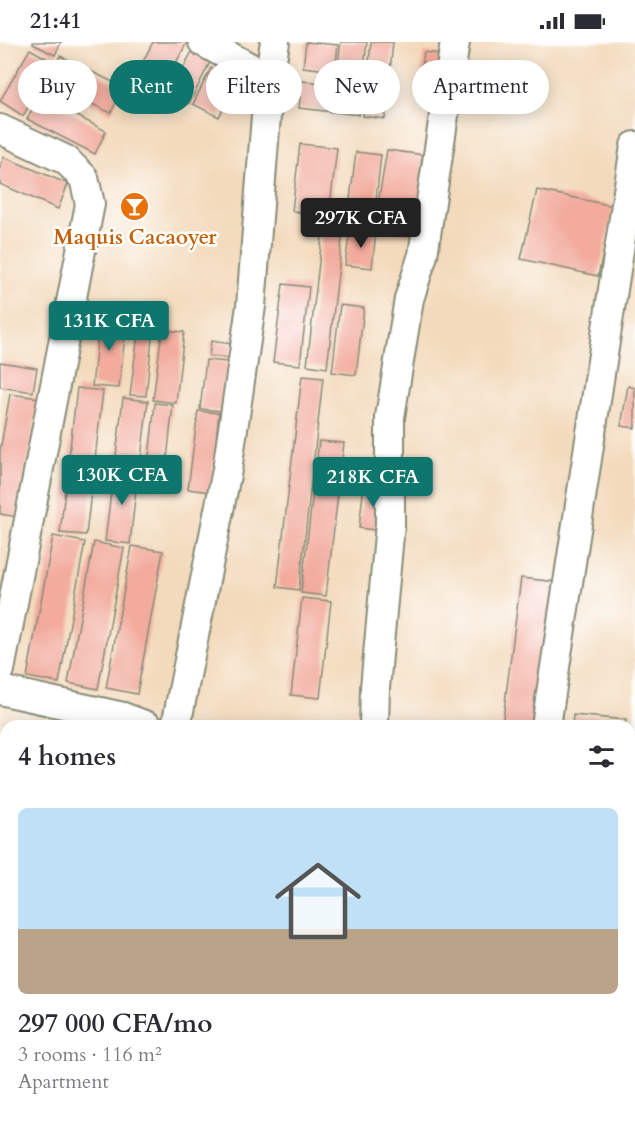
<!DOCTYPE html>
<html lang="en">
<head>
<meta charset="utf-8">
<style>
	:root { --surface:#fff; --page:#f7f7f7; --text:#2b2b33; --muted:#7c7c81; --accent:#0f766e }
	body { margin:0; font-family:Cardo,serif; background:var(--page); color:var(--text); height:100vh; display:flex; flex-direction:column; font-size:22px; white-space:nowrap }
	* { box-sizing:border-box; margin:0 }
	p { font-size:20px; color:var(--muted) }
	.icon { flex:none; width:33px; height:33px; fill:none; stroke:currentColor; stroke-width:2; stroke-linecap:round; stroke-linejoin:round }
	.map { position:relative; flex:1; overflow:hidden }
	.panel { position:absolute; left:0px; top:678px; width:636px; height:402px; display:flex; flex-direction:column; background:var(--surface); border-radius:18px 18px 0 0; box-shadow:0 3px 15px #0003 }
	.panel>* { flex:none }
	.hud { position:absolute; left:18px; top:18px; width:600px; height:54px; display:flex; gap:12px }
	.price { position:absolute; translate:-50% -51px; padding:0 14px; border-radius:6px; background:var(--accent); color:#fff; font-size:20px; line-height:39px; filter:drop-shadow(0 2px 3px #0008) }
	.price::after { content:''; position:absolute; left:50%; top:36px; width:18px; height:14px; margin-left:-9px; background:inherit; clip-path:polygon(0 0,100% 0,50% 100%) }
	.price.active { background:#222; color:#fff }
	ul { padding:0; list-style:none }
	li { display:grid; align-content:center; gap:12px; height:318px; padding:0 18px }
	li span { display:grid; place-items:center; height:186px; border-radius:9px; color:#555 }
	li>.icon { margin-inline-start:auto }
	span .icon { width:108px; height:108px; fill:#fffc; stroke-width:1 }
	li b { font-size:26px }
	h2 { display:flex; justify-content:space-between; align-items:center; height:72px; padding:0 18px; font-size:26px }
	.chip { padding:0 21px; border-radius:27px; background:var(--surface); box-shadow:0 3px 15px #0003; font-size:21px; line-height:54px }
	.chip.active { background:var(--accent); color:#fff }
	.status { display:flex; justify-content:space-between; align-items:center; height:42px; padding:0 30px; background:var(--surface); direction:ltr }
	.status svg { height:16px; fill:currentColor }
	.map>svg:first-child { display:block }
	.building { fill:#f2ab9d }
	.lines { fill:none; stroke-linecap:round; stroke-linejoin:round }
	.street-casing { stroke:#898c78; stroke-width:32 }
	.street { stroke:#fff; stroke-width:28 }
	.labels { text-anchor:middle; stroke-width:5; stroke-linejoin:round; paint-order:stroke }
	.food-label { font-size:21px; font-weight:bold; fill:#c56008; stroke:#fff }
</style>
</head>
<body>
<div class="status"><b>21:41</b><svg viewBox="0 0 49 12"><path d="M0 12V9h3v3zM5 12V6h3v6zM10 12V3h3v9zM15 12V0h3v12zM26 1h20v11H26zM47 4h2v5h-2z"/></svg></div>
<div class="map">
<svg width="635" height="1080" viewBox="0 0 635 1080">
	<rect width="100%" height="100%" fill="#fff"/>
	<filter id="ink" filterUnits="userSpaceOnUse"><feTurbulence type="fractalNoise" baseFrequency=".0167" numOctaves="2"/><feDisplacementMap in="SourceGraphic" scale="12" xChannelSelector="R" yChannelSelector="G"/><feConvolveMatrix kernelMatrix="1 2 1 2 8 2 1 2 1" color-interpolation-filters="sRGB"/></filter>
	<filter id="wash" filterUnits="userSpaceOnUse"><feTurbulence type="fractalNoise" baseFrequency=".008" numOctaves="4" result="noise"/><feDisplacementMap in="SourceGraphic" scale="24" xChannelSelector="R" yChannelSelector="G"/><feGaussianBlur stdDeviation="1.35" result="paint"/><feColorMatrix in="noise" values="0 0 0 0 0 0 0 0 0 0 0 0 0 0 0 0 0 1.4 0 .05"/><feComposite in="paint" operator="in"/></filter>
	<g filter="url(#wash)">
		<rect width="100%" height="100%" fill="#f3dabc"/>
		<g id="blocks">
			<g class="building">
				<path d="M33,0H61L55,13L33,2Z"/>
				<path d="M153,0H187L159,53L133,39Z"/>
				<path d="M306,0L338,3L335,29L303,25Z"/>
				<path d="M341,0H367L363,32L337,29Z"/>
				<path d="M371,0H393L385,77L363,74Z"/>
				<path d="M196,1L215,10L189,62L170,53Z"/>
				<path d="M30,7L53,20L23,74L0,59Z"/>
				<path d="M424,10L447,13L444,34L421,31Z"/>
				<path d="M60,14L123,45L111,71L47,41Z"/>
				<path d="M211,26L238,38L219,75L193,62Z"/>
				<path d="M302,39L362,45L359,73L299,66Z"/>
				<path d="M39,54L106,89L95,112L27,77Z"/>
				<path d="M300,102L337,106L329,173L292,169Z"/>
				<path d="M387,108L431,114L418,193L374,186Z"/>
				<path d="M356,110L381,113L373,184L347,181Z"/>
				<path d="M4,115L68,142L58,167L0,142V124Z"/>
				<path d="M537,148L614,164L598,234L521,217Z"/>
				<path d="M324,178L344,180L327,326L307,323Z"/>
				<path d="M350,187L376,190L372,226L345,223Z"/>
				<path d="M283,242L309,245L300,323L273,320Z"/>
				<path d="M340,263L364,266L356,333L332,330Z"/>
				<path d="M100,274L127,277L119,346L92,344Z"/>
				<path d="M139,284L153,286L146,354L130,353Z"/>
				<path d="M162,288L184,290L176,361L153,358Z"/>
				<path d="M211,299L232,302L230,316L209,314Z"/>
				<path d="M206,318L228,320L222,369L200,367Z"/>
				<path d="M0,320L37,326L33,350L0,345Z"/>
				<path d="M302,334L323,336L299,548L277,545Z"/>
				<path d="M628,344L635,346V386L621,384Z"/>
				<path d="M77,346L103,349L86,493L60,491Z"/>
				<path d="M10,352L39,356L18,475L0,472V409Z"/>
				<path d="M123,356L148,359L140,425L115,422Z"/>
				<path d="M155,361L173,363L165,435L147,433Z"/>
				<path d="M198,369L219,371L210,450L188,447Z"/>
				<path d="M319,399L344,401L326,554L301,551Z"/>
				<path d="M114,426L138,429L130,502L105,499Z"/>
				<path d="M364,443L387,446L383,489L359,486Z"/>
				<path d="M53,494L85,500L59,641L27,635Z"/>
				<path d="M94,500L124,506L98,647L68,641Z"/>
				<path d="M132,504L163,509L137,652L106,646Z"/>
				<path d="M521,536L557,540L538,684H502Z"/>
				<path d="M302,556L331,559L320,656L291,653Z"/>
				<path d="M573,673L626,678L625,684H572Z"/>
				<path d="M634,723H635V769L630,768V739Z"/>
				<rect x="0" y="793" width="6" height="72"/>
				<path d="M635,926V994L630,1006V937Z"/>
				<path d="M0,977L6,978V1007L0,1006Z"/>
				<path d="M635,1011V1078L634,1080H604L607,1074H630V1022Z"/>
				<path d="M580,1074H597L594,1080Z"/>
			</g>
		</g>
	</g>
	<g filter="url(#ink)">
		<use href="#blocks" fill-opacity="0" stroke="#898c78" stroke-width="1.5"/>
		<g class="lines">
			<defs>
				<g id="street">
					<path d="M203,0L269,36"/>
					<path d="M0,87L66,118L84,136L90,162L0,628"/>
					<path d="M0,648L123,675L147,684"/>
					<path d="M176,684L227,428L251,264L269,36L275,0"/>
					<path d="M374,684L375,646L390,482V375L409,257L423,213L455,0"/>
					<path d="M546,684L635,104"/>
					<path d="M630,798L635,800"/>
					<path d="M630,881L635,870"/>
					<path d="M0,1036L6,1037"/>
					<path d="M104,1074V1080"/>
					<path d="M356,1074L395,1080"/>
					<path d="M537,1080L540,1074"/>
				</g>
			</defs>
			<use href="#street" class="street-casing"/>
			<use href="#street" class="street"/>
		</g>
	</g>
	<defs>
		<symbol id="bar-disc" viewBox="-11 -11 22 22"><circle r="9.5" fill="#e8710a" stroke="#fff"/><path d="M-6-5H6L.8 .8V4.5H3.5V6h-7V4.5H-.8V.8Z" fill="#fff"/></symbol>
	</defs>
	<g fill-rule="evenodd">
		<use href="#bar-disc" x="118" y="148" width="33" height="33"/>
	</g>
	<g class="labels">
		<g class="food-label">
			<text x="135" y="202">Maquis Cacaoyer</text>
		</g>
	</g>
</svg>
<b class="price active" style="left:361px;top:207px">297K CFA</b>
<b class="price" style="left:109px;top:310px">131K CFA</b>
<b class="price" style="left:122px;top:464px">130K CFA</b>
<b class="price" style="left:373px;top:466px">218K CFA</b>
<div class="hud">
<a class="chip">Buy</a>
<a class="chip active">Rent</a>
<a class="chip">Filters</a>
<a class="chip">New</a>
<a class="chip">Apartment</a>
</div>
<section class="panel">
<h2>4 homes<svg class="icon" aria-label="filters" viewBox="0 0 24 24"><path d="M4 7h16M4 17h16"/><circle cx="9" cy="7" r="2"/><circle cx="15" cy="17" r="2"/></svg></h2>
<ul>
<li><span style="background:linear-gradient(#bfe0f5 65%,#b9a48a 0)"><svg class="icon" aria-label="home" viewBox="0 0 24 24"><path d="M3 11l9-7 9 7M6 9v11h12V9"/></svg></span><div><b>297 000 CFA/mo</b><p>3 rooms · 116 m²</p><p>Apartment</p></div></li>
</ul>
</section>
</div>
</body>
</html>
